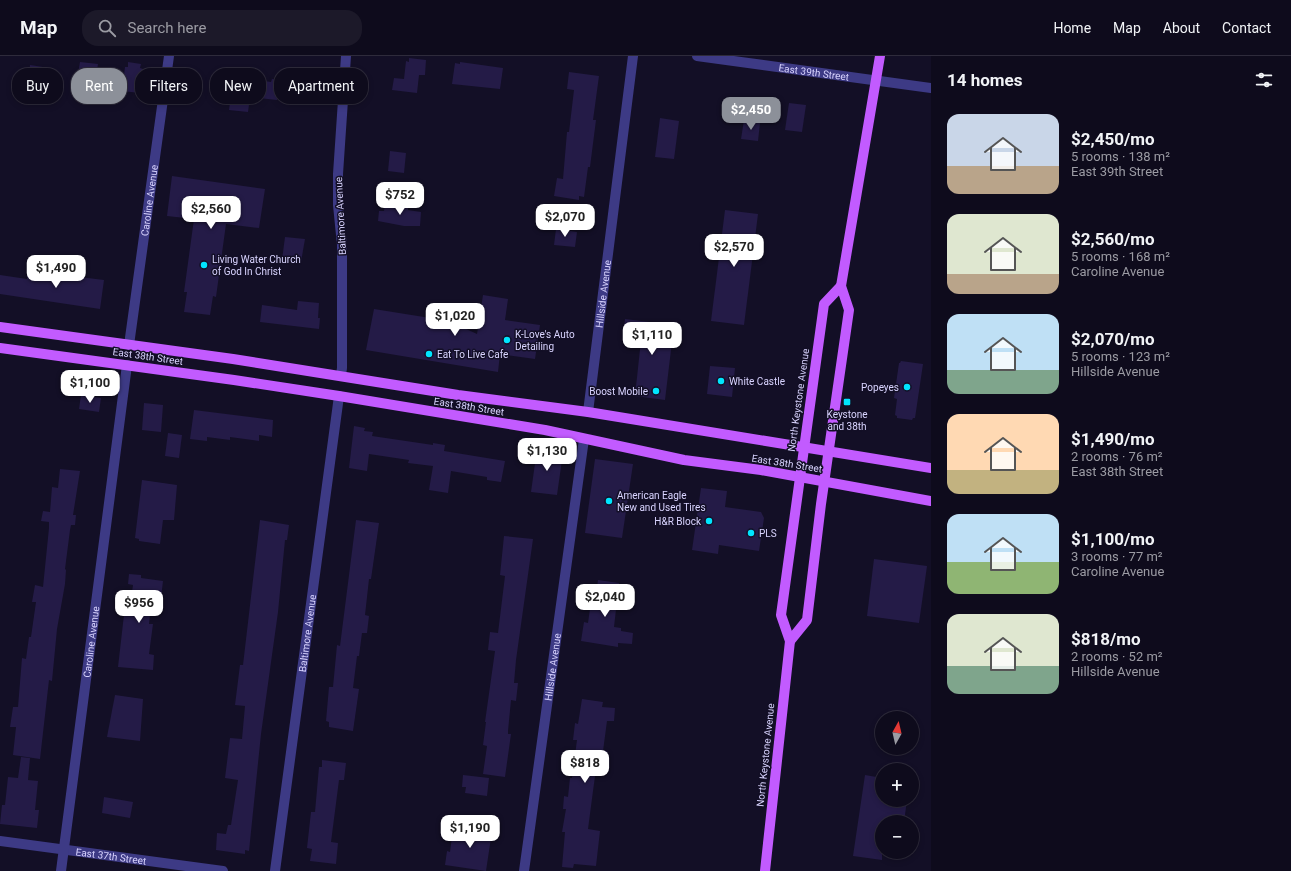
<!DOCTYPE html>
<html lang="en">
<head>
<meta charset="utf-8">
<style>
	:root { --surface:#0e0b1c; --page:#1c1929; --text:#f1f3f6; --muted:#9b9ba3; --line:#2e2b3b; --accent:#8c9099 }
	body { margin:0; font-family:Roboto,sans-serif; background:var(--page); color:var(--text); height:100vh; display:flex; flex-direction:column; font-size:15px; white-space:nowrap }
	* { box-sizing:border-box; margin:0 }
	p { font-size:13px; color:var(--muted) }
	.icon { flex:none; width:22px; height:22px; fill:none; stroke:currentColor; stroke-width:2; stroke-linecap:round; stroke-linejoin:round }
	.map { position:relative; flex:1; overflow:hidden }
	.drawer { display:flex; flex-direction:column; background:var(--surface); width:360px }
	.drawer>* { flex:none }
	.banner { position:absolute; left:12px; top:12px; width:380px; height:36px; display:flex; gap:8px }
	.needle { width:26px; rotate:8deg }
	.tools { position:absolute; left:875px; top:655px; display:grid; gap:8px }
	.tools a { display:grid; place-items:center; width:44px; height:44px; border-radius:50%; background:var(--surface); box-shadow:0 2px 6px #0003,0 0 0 1px var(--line); font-size:20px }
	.price { position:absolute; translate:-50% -34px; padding:0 9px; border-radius:8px; background:#fff; color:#222; font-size:13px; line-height:26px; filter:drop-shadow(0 1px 2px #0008) }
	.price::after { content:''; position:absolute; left:50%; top:24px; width:12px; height:9px; margin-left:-6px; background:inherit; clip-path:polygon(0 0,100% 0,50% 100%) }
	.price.current { background:var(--accent); color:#fff }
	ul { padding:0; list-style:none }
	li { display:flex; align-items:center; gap:12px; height:100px; padding:0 16px }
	li span { display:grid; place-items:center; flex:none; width:112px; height:80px; border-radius:12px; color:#555 }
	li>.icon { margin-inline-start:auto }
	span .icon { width:48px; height:48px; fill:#fffc; stroke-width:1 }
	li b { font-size:17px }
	h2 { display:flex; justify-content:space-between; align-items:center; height:48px; padding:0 16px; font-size:17px }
	.pill { padding:0 14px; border-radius:16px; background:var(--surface); box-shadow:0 2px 6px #0003,0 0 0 1px var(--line); font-size:14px; line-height:36px }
	.pill.current { background:var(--accent); color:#fff }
	header { display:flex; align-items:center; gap:24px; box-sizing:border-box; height:56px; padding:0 20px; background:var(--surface); border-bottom:1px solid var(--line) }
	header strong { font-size:19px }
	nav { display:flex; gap:22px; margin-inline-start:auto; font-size:14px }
	.search { width:280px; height:36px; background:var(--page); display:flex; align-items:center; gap:10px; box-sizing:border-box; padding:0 14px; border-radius:16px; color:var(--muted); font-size:15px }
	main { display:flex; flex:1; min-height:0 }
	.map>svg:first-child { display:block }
	.building { fill:#241b47 }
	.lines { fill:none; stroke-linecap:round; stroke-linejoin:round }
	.street { stroke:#3d3a85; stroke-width:10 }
	.primary { stroke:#c25bff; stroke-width:10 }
	.poi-dot { fill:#00e5ff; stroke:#130f26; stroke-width:1.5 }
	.labels { text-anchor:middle; stroke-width:3; stroke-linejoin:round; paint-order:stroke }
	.street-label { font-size:10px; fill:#d9d4ff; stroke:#130f26 }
	.poi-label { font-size:10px; fill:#d9d4ff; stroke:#130f26; text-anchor:start }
</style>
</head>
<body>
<header>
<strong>Map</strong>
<div class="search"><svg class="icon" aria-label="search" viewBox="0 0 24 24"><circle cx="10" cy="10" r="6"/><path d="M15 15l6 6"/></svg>Search here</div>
<nav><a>Home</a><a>Map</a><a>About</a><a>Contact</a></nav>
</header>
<main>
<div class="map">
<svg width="931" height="815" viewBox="0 0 931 815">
	<rect width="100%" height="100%" fill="#130f26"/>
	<g class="building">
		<path d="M409,2L426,4L425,19H419L417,37L392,34L394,22L404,23L406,5L409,6Z"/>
		<path d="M80,6L98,8L95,25L77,23Z"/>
		<path d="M128,6L141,8L140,12L143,13L140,37L122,35L125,11H128Z"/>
		<path d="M460,6L503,12L500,33L452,28L455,7L460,8Z"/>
		<path d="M30,9L43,11V13L47,14L44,32L28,30Z"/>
		<path d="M569,16L599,20L593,64H596L590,111H588L584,141L579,140V144L554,140L557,122L563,123L567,76H569L574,34L567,33Z"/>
		<path d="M231,17L243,19V22L271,26L272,23L294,25L295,19L311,21L309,43L277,40V44L250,41L248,56L229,54L232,31L229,30Z"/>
		<path d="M183,18L201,21L199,39L181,36Z"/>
		<path d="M789,47L806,49L802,76L785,74Z"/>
		<path d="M660,62L679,65L674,103L655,101Z"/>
		<path d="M744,64L760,67L758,85L741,83Z"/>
		<path d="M390,95L406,97L404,117L388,115Z"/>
		<path d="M172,120L265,133L259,172L226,168L216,241L213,240L210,259L184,256L187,236H184L194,163L167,160Z"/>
		<path d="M385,149L408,152V154L421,156L420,170H404L378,165L379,155H384Z"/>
		<path d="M725,154L758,158L744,269L711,265Z"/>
		<path d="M556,173L577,176L575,191L554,189Z"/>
		<path d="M285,181L305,183L301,206L282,204Z"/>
		<path d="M47,217L104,224L100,253L0,238V219L27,223V220L46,223Z"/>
		<path d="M483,239L508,243L505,264L540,269L535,303L500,298L498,316L366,294L374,253L449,265L477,278Z"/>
		<path d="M298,245L319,247L318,262H320L319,273L260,266L262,249L297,254Z"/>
		<path d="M625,263L674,269L665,344L635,340L641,284L623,281Z"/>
		<path d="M901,305L923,308L915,362H913L912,364L897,362V360L895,359L897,343L894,342L899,307H900Z"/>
		<path d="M710,310L735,312L732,341L707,338Z"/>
		<path d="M81,339L101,342L99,356L79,353Z"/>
		<path d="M144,347L163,349L161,376L142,374Z"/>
		<path d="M194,354L273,364L272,381L259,379V385L230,381V384L207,381V385L190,383Z"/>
		<path d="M354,370L365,372L364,375L373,376L372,380L433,389V387L445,389L444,395L505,405L501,426L487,424V421L451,415L448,437L429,434L433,410L408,407L409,404L369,398L367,415L349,412Z"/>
		<path d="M168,377L182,379L179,402L165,400Z"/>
		<path d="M537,393L563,397L557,439L531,436Z"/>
		<path d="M595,403L633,408L622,482L585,477Z"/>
		<path d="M60,413L80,415L73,459H76L75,469H71L70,474L65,513L66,514L65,528L57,573L52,625L49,624L40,703L13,699L16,671H10L13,651H18L22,602L26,603L29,581H31L36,546H32L35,529L43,531L49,472V466L41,465L43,455L50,456L52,431L58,432Z"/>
		<path d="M142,424L177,429L174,464H163L160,488L139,485V483L135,482Z"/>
		<path d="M701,432L727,435L725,451L761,456L764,462L759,495L719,489L718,498L692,494Z"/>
		<path d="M260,464L289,469L287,484H285L278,556L261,678L249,795L245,794V798L216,794L217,777L226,778L228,769H231L238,724L225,722L230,682L242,683L245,650L235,649L240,609H243Z"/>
		<path d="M356,464L379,467L371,523H369L365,559L369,560L367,577H362L359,600H357L353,632L359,633L353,675L329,671V666L326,665L329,631H333L337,589L340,590Z"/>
		<path d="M504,480L533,483L516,604L514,627H518L516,645L511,644L508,675V678H511L505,721L483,718L487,690L483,689L486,666H485L495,595L488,594L490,576L498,577L505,520L500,519Z"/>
		<path d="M874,503L927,510L919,567L867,560Z"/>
		<path d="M129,518L141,519V522L163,525L161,542L152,541L149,568H153L149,598L154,599L153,614L118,611L125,550H130L133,529L128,528Z"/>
		<path d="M598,524L619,527L614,571L621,572V575L633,577L632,588L618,587V591L581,585L584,566L588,567L593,531H597Z"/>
		<path d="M115,639L143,643L140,685L107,681Z"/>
		<path d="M582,643L603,646L602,651L615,652L614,665H607L603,695H607L604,714L596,713L593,735L588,773L600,775L596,810L574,808L573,812L562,811L565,776H562L566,753H563L564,740L568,741L570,722H572L577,684H573L575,667L578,668Z"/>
		<path d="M21,701L30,702L28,724L38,725L35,754H39L37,772L0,768L2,749H5L8,721L18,722Z"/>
		<path d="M322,704L346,707L344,724H339L331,786L338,787L336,808L310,805L312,793L307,792L311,756H315L319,711H322Z"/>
		<path d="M463,719L489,722L487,740L465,737L466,731H462Z"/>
		<path d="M865,719L882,722V744H907L904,766H882V804L853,800Z"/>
		<path d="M104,741L133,746L130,762L102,757Z"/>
		<path d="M464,771L492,775L486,815L445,809L447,795L450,796L453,773L463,774Z"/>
	</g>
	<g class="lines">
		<g class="street">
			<path id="s1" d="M697,0L931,32"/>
			<path id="s2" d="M129,289L169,0"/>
			<path d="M341,319L342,312V189L338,149V118L346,0"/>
			<path id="s3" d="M588,356L633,0"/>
			<path id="s4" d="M0,785L223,815"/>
			<path id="s5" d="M61,815L127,309"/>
			<path id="s6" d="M275,815L339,340"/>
			<path id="s7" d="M524,815L584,383"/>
		</g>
		<g class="primary">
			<path d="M0,271L233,303L458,339L588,356L931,412"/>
			<path d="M0,292L234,324L339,340L545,374L684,404L761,414L931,445"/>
			<path d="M790,585L807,564L821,448L849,254L841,230L880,0"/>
			<path d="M765,815L790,585L781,559L824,248L841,230"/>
		</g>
	</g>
	<g class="poi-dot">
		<circle cx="204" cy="209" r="4"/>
		<circle cx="507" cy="284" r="4"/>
		<circle cx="429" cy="298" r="4"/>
		<circle cx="721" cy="325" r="4"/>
		<circle cx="907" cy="331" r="4"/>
		<circle cx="656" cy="335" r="4"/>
		<rect x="843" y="342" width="8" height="8" rx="2"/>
		<circle cx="609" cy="445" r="4"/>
		<circle cx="709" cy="465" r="4"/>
		<circle cx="751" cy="477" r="4"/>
	</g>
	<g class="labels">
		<g class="street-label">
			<text dy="4" stroke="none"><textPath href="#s1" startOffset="118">East 39th Street</textPath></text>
			<text dy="4" stroke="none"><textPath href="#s2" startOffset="146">Caroline Avenue</textPath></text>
			<text transform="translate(340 160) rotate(-93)" y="4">Baltimore Avenue</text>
			<text dy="4" stroke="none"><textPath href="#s3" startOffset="119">Hillside Avenue</textPath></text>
			<text transform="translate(148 300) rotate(8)" y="4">East 38th Street</text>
			<text transform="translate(798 344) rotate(-82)" y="4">North Keystone Avenue</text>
			<text transform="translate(469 350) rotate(9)" y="4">East 38th Street</text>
			<text transform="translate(787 407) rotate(9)" y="4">East 38th Street</text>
			<text dy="4" stroke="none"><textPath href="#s6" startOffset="240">Baltimore Avenue</textPath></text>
			<text dy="4" stroke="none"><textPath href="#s5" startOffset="231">Caroline Avenue</textPath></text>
			<text dy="4" stroke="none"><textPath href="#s7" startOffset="206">Hillside Avenue</textPath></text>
			<text transform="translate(765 699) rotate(-84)" y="4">North Keystone Avenue</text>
			<text dy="4" stroke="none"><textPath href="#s4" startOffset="112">East 37th Street</textPath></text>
		</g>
		<g class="poi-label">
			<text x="212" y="207">Living Water Church<tspan x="212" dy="12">of God In Christ</tspan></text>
			<text x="515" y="282">K-Love's Auto<tspan x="515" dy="12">Detailing</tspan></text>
			<text x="437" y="302">Eat To Live Cafe</text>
			<text x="729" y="329">White Castle</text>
			<text x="899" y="335" text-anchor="end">Popeyes</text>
			<text x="648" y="339" text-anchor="end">Boost Mobile</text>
			<text x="847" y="362" text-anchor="middle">Keystone<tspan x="847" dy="12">and 38th</tspan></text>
			<text x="617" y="443">American Eagle<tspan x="617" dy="12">New and Used Tires</tspan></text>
			<text x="701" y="469" text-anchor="end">H&amp;R Block</text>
			<text x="759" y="481">PLS</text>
		</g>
	</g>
</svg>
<div class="tools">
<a><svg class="needle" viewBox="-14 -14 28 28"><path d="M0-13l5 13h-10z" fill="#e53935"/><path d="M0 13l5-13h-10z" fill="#9b9ba3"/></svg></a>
<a>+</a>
<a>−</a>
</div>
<b class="price current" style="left:751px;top:75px">$2,450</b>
<b class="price" style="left:400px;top:160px">$752</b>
<b class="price" style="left:211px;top:174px">$2,560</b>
<b class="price" style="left:565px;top:182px">$2,070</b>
<b class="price" style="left:734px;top:212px">$2,570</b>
<b class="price" style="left:56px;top:233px">$1,490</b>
<b class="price" style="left:455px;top:281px">$1,020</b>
<b class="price" style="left:652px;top:300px">$1,110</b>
<b class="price" style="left:90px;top:348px">$1,100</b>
<b class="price" style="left:547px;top:416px">$1,130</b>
<b class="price" style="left:605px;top:562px">$2,040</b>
<b class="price" style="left:139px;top:568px">$956</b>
<b class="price" style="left:585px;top:728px">$818</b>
<b class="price" style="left:470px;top:793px">$1,190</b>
<div class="banner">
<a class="pill">Buy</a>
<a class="pill current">Rent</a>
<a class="pill">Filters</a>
<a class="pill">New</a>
<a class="pill">Apartment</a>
</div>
</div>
<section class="drawer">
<h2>14 homes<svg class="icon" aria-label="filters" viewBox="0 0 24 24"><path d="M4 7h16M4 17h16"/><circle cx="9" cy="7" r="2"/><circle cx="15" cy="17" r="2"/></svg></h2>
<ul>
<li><span style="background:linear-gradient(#c9d6e8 65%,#b9a48a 0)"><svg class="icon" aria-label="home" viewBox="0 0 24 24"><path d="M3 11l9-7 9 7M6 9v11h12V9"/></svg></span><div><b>$2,450/mo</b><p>5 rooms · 138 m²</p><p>East 39th Street</p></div></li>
<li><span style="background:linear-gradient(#dfe7d0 75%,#b9a48a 0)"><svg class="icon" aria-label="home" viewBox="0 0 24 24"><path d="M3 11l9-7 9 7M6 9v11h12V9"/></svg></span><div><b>$2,560/mo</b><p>5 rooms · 168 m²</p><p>Caroline Avenue</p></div></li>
<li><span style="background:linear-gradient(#bfe0f5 70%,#7fa58c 0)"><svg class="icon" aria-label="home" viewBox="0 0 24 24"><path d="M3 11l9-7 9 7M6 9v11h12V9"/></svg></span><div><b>$2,070/mo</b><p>5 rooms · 123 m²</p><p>Hillside Avenue</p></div></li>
<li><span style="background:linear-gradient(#ffd9b3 70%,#c2b280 0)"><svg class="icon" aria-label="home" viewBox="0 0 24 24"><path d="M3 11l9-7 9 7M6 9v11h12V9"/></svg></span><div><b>$1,490/mo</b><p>2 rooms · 76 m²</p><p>East 38th Street</p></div></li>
<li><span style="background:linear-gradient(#bfe0f5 60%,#8fb573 0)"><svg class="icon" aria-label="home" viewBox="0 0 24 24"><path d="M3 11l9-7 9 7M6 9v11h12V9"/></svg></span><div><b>$1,100/mo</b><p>3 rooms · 77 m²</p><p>Caroline Avenue</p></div></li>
<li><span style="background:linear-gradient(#dfe7d0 65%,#7fa58c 0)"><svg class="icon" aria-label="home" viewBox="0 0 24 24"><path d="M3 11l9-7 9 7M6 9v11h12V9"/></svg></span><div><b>$818/mo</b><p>2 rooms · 52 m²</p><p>Hillside Avenue</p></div></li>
</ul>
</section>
</main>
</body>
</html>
